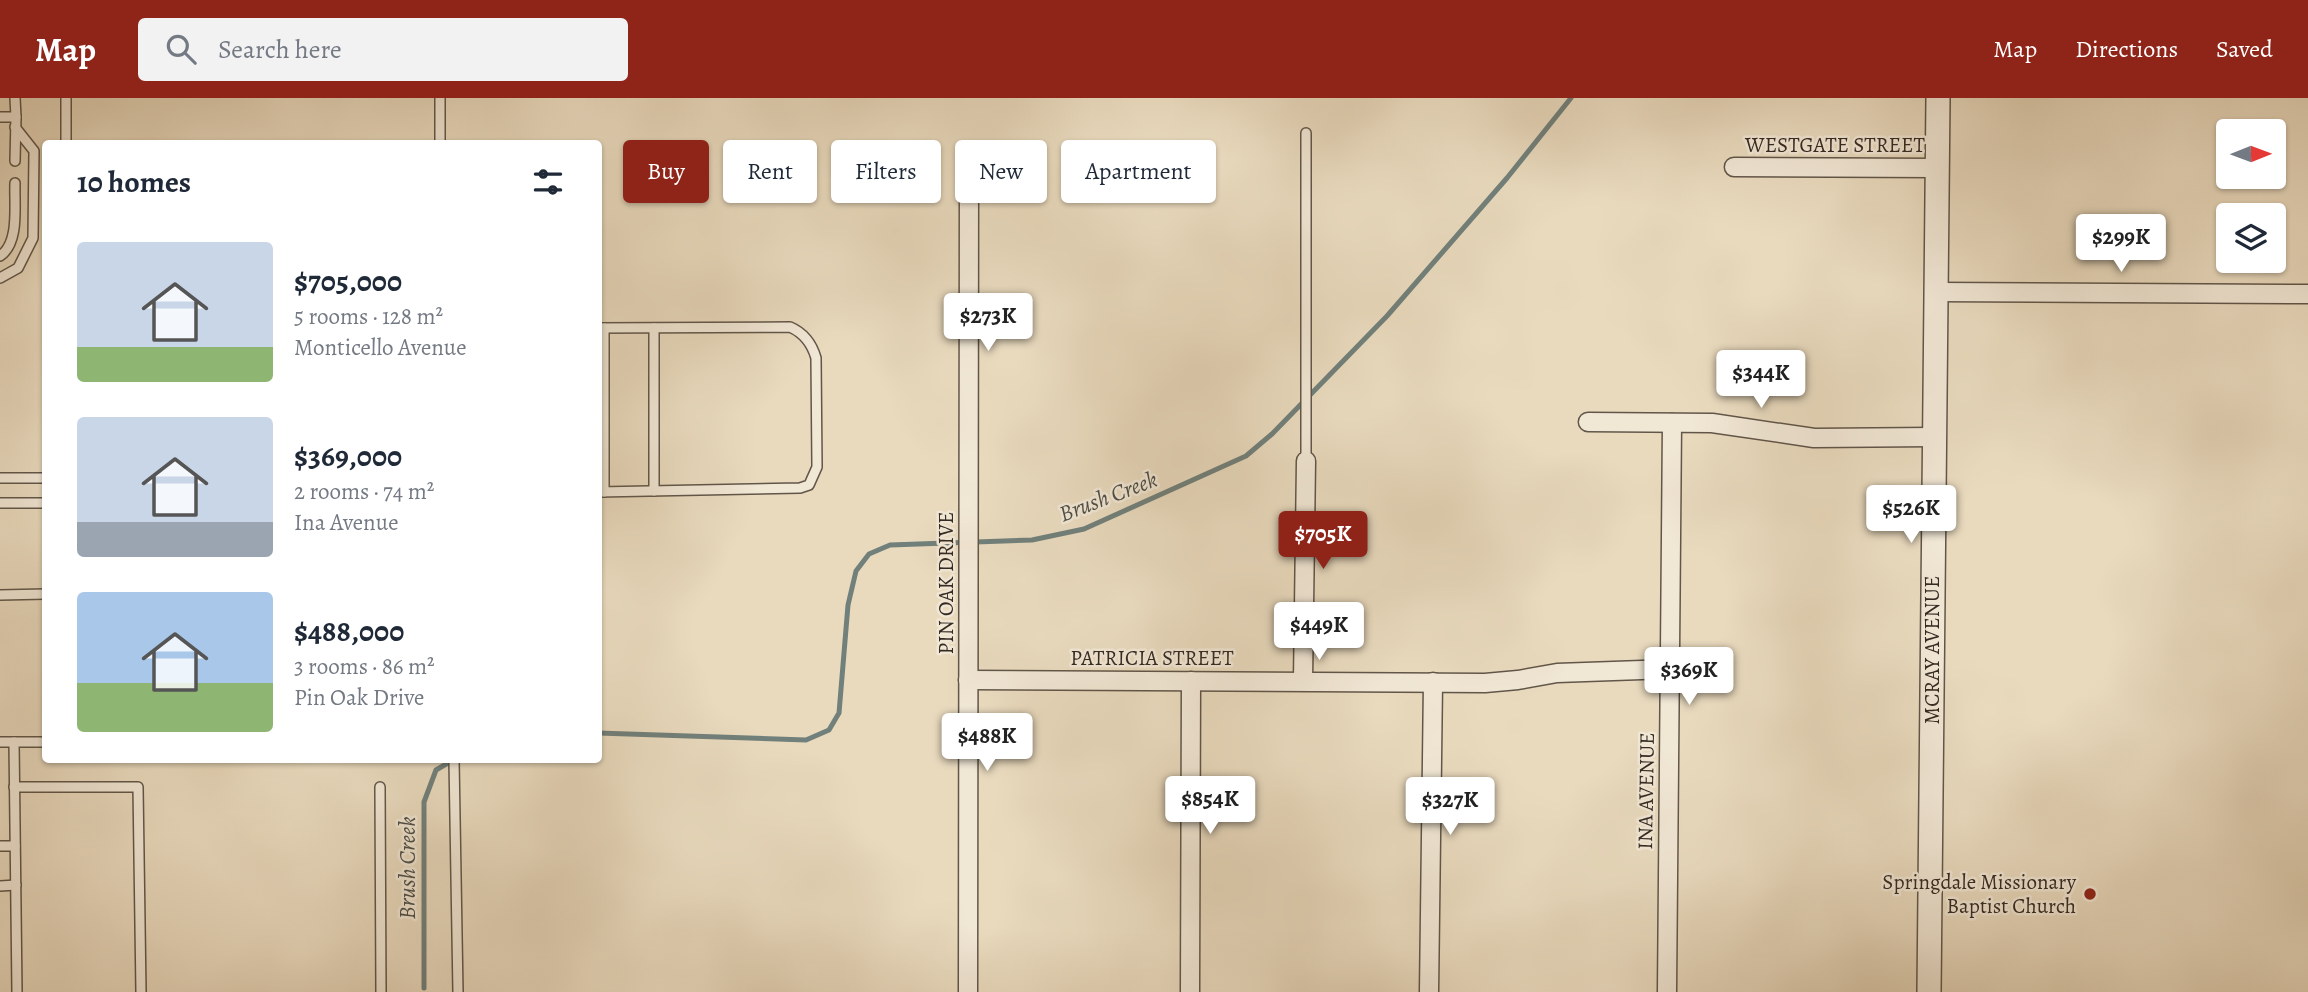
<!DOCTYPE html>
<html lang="en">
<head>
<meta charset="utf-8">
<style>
	:root { --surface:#fff; --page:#f2f2f3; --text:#1f2937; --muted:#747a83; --accent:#8f2418 }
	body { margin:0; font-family:Alegreya,serif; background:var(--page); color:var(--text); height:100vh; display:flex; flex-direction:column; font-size:26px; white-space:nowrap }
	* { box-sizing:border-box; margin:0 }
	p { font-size:23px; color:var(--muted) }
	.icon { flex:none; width:38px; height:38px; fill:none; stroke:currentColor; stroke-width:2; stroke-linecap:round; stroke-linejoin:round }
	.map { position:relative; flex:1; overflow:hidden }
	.panel { position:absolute; left:42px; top:42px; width:560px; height:623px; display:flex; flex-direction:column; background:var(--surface); border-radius:7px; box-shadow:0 2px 5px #0004 }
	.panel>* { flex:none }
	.banner { position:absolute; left:623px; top:42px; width:665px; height:63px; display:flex; gap:14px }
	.needle { width:46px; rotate:89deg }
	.buttons { position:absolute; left:2216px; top:21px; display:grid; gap:14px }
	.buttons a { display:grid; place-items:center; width:70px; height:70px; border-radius:7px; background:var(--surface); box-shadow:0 2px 5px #0004; font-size:35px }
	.price { position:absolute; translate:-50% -60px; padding:0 16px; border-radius:7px; background:#fff; color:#222; font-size:23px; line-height:46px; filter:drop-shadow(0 2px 4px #0008) }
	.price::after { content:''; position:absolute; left:50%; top:42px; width:21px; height:16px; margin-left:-10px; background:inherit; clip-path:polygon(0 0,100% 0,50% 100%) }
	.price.active { background:var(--accent); color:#fff }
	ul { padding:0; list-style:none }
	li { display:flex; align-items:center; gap:21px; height:175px; padding:0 35px }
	li span { display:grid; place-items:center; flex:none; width:196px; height:140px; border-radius:7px; color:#555 }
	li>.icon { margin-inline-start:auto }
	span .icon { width:84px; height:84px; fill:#fffc; stroke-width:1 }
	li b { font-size:30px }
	h2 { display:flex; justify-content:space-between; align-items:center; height:84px; padding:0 35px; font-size:30px }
	.pill { padding:0 24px; border-radius:7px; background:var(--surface); box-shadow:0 2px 5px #0004; font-size:24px; line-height:63px }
	.pill.active { background:var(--accent); color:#fff }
	header { display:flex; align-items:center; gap:42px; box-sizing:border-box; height:98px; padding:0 35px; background:var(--accent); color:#fff }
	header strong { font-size:33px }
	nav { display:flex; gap:38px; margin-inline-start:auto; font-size:24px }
	.search { width:490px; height:63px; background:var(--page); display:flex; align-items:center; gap:18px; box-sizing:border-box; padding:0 24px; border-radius:7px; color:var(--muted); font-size:26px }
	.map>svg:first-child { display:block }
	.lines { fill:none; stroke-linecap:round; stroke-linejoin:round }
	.stream { stroke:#71807b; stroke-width:5 }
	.service-casing { stroke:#615649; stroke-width:12 }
	.minor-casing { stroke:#615649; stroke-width:21 }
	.tertiary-casing { stroke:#615649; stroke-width:26 }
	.service { stroke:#f1e7d5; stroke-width:9 }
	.minor { stroke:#f1e7d5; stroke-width:18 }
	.tertiary { stroke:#f1e7d5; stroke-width:23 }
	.poi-dot { fill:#8f2418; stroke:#f1e7d5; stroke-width:2.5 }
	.labels { text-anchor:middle; stroke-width:5; stroke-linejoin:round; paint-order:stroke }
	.street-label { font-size:21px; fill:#342a22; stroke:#f1e7d5 }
	.poi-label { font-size:21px; fill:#342a22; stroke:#f1e7d5; text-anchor:end }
	.water-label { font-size:23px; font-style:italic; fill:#4d4e47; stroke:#f1e7d5 }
</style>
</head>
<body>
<header>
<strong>Map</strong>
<div class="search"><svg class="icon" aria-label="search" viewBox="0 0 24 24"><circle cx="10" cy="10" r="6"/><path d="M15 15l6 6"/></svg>Search here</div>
<nav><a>Map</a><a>Directions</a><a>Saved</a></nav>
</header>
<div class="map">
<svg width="2308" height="894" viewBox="0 0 2308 894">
	<rect width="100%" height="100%" fill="#e9dabe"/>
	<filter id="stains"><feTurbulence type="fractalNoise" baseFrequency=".00286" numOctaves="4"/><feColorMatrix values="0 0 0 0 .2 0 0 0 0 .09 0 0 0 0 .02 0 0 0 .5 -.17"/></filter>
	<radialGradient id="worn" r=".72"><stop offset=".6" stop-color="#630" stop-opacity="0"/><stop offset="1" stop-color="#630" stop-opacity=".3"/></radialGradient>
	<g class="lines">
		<g class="stream">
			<path d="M598,635L806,642L829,632L839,615L848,507L856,473L869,456L890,447L1032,442L1084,431L1246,358L1272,336L1387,218L1507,80L1571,0"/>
			<path d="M424,890V704L436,672L453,662"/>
		</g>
		<defs>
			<g id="service">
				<path d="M66,0V46"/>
				<path d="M0,19H16L15,0"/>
				<path d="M440,46V0"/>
				<path d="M15,63L16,19"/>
				<path d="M0,158C20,145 14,107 15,85"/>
				<path d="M0,180L18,170L33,140L34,53L15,29"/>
				<path d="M598,230L790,229C804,235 812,246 816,260L817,369L809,387L800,390L598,394"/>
				<path d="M604,230V394"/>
				<path d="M654,230V393"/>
				<path d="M1306,363V35"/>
				<path d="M0,380H46"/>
				<path d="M0,405H46"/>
				<path d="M0,497L46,496"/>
				<path d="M0,644H14"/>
				<path d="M454,662L458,894"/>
				<path d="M14,689H138L141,894"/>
				<path d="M380,689L381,894"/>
				<path d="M0,748H15"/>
				<path d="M0,788L16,787"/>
				<path d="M17,894L14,644H46"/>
			</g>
			<g id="minor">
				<path d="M1734,69L1936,70"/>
				<path d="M1934,194L2308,196"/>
				<path d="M1588,324L1712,325L1814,340L1933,339"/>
				<path d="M968,582L1485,585L1518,582L1557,575L1670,571"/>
				<path d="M1303,583L1306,363"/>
				<path d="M968,894L969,77"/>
				<path d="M1190,894L1191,583"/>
				<path d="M1429,894L1433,584"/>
				<path d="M1667,894L1672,325"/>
			</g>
			<path id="tertiary" d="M1929,894L1938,0"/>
		</defs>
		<use href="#service" class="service-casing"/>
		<use href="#minor" class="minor-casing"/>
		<use href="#tertiary" class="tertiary-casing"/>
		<use href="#service" class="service"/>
		<use href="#minor" class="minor"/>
		<use href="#tertiary" class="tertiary"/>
	</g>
	<circle class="poi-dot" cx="2090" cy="796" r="7"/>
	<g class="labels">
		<g class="street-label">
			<text x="1835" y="54">WESTGATE STREET</text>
			<text transform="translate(946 485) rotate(-90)" y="7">PIN OAK DRIVE</text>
			<text transform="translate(1932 552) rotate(-90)" y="7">MCRAY AVENUE</text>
			<text x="1152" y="567">PATRICIA STREET</text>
			<text transform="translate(1646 693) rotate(-89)" y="7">INA AVENUE</text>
		</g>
		<g class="poi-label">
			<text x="2076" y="791">Springdale Missionary<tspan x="2076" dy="24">Baptist Church</tspan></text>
		</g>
		<g class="water-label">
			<text transform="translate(1108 398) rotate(-21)" y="8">Brush Creek</text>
			<text transform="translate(407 770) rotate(-90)" y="8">Brush Creek</text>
		</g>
	</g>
	<rect width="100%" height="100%" filter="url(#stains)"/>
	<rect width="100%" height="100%" fill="url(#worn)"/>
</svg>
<div class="buttons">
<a><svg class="needle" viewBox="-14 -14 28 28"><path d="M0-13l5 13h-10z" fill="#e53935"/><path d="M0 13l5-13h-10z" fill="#747a83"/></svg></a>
<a><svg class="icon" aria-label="layers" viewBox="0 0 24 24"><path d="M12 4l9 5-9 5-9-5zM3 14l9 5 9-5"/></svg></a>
</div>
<b class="price" style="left:2121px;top:176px">$299K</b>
<b class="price" style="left:988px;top:255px">$273K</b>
<b class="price" style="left:1761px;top:312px">$344K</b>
<b class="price" style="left:1911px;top:447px">$526K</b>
<b class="price active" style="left:1323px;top:473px">$705K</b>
<b class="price" style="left:1319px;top:564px">$449K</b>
<b class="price" style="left:1689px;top:609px">$369K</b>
<b class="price" style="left:987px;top:675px">$488K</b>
<b class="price" style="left:1210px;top:738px">$854K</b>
<b class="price" style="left:1450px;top:739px">$327K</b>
<div class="banner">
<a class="pill active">Buy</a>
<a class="pill">Rent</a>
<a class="pill">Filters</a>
<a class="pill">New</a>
<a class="pill">Apartment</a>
</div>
<section class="panel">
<h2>10 homes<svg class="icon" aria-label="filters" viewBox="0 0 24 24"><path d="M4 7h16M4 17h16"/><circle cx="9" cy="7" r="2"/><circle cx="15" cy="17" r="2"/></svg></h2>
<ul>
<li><span style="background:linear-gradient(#c9d6e8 75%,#8fb573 0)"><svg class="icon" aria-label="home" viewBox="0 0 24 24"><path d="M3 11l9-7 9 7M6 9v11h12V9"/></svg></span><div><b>$705,000</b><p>5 rooms · 128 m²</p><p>Monticello Avenue</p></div></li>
<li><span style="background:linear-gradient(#c9d6e8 75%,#9aa5b1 0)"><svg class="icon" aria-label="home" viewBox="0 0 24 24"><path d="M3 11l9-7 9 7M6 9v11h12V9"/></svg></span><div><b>$369,000</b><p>2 rooms · 74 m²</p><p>Ina Avenue</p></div></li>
<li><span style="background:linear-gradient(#a9c7e8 65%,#8fb573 0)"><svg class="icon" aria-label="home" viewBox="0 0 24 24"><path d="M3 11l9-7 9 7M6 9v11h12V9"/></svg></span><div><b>$488,000</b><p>3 rooms · 86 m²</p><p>Pin Oak Drive</p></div></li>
</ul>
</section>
</div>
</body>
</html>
